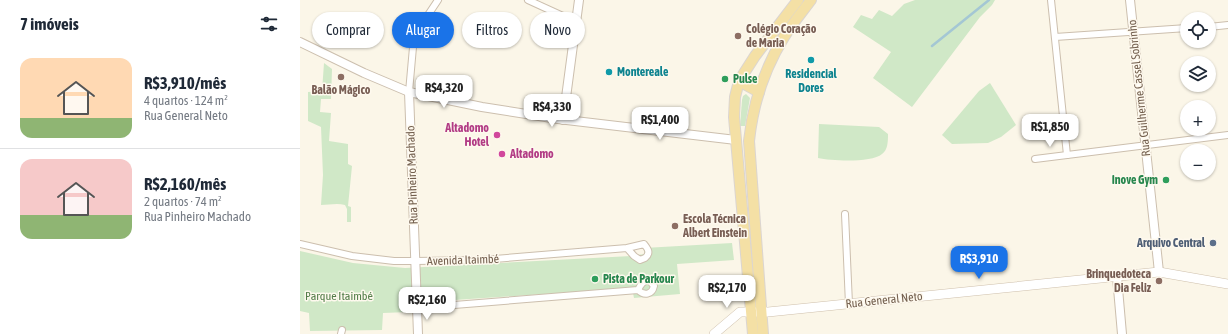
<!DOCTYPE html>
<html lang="pt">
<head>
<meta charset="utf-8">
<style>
	:root { --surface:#fff; --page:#f2f2f3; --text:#1f2937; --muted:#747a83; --line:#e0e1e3; --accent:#1a73e8 }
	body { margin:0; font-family:"Asap Condensed",sans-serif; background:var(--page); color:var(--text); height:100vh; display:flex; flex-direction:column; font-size:15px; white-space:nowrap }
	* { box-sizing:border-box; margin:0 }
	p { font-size:13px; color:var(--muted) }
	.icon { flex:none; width:22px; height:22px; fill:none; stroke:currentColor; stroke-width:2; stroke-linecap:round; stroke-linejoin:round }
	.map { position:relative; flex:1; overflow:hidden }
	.details { display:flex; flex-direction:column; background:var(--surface); width:300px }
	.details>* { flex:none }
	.guide { position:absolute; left:12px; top:12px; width:380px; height:36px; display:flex; gap:8px }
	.tools { position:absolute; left:880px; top:12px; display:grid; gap:8px }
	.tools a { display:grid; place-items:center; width:36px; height:36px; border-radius:50%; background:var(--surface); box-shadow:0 1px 3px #0004; font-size:20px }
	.price { position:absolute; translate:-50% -34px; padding:0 9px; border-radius:8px; background:#fff; color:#222; font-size:13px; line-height:26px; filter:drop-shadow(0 1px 2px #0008) }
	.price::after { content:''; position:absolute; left:50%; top:24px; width:12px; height:9px; margin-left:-6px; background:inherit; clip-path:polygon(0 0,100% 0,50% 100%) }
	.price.active { background:var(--accent); color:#fff }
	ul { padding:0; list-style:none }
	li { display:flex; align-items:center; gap:12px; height:100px; padding:0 20px }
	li+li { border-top:1px solid var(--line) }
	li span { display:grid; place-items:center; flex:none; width:112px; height:80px; border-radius:12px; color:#555 }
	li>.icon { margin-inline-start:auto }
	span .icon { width:48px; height:48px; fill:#fffc; stroke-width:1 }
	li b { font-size:17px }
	h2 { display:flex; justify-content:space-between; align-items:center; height:48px; padding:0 20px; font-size:17px }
	.pill { padding:0 14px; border-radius:18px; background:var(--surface); box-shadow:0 1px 3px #0004; font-size:14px; line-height:36px }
	.pill.active { background:var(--accent); color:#fff }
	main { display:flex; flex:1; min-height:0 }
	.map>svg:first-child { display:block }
	.green { fill:#d0e8c7 }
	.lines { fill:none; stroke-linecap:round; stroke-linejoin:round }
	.stream { stroke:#a4c7d4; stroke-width:2.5 }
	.minor-casing { stroke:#ccbfae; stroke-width:8 }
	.tertiary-casing { stroke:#ccbfae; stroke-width:10 }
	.secondary-casing { stroke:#cfc0ac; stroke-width:10 }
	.primary-casing { stroke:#dbd5d1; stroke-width:12 }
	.minor { stroke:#fff; stroke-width:6 }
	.tertiary { stroke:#fff; stroke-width:8 }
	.secondary { stroke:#fff; stroke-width:9 }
	.primary { stroke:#f4e0a5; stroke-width:10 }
	.education-dot { fill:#8d6e63; stroke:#fef9ee; stroke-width:1.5 }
	.culture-dot { fill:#0f9aa8; stroke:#fef9ee; stroke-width:1.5 }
	.leisure-dot { fill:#2e9e5b; stroke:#fef9ee; stroke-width:1.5 }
	.hotel-dot { fill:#d1479c; stroke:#fef9ee; stroke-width:1.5 }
	.service-dot { fill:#5c6f8a; stroke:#fef9ee; stroke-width:1.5 }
	.labels { text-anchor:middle; stroke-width:3; stroke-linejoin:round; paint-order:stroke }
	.education-label { font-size:12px; font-weight:bold; fill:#785e54; stroke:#fef9ee; text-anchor:start }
	.culture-label { font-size:12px; font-weight:bold; fill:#0d838f; stroke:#fef9ee; text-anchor:start }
	.leisure-label { font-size:12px; font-weight:bold; fill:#27864d; stroke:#fef9ee; text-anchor:start }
	.street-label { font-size:12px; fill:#735f4e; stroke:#fef9ee }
	.hotel-label { font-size:12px; font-weight:bold; fill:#b23c85; stroke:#fef9ee; text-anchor:end }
	.service-label { font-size:12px; font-weight:bold; fill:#4e5e75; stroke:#fef9ee; text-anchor:end }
	.park-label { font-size:12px; fill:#537d49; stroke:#fef9ee }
</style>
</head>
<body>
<main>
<section class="details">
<h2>7 imóveis<svg class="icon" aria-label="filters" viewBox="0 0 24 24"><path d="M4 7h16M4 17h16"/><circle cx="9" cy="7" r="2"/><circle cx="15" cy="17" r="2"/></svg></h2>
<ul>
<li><span style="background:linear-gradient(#ffd9b3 75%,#8fb573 0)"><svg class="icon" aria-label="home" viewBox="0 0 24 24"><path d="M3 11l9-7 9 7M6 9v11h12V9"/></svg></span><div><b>R$3,910/mês</b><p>4 quartos · 124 m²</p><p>Rua General Neto</p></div></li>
<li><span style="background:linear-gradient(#f6c9c9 70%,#8fb573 0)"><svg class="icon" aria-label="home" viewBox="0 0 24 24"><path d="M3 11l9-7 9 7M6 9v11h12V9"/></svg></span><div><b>R$2,160/mês</b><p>2 quartos · 74 m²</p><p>Rua Pinheiro Machado</p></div></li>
</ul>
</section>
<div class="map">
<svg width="928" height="334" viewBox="0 0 928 334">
	<rect width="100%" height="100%" fill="#fbf6e8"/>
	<g class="green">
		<path d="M615,0H695L692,5L680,17L612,107L573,78L591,52L553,27L561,15L572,19L579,10L592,16L604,4Z"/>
		<path d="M24,63L32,69L31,99H21L20,112L31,113L29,141L48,144V164L52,166L48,206L51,207V222H47V209L45,205C37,203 29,205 21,205L23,175L21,127L8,121V92L22,91Z"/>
		<path d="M690,83L716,125L701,137L688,143L652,144L642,135L679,91Z"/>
		<path d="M446,94L450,98L445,126H440L442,100L443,96Z"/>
		<path d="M519,124L579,127L588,134C588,141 588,150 582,154C572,163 532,161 518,158Z"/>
		<path d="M432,243L434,260L377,264L380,294L334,298L332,288L110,303L109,312L83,313L82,330L10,331L9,313L0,311V251L53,263L105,268L331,256L344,254V248Z"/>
	</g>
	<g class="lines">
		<path class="stream" d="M632,46L689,0"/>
		<defs>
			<g id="minor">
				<path d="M228,0L276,22"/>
				<path d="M751,0L767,155"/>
				<path d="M909,27L928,25"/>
				<path d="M755,37L887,28"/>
				<path d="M109,92L114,36L138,0"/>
				<path d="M735,159L928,135"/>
				<path d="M545,214L549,304"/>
				<path d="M0,244L52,256L94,261H115L182,260L327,248L334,256L340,260L345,258C351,253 348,249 344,244L327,248"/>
				<path d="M117,308L338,290C344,296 352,295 354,286L349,280C343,281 341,284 338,290"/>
				<path d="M41,334L42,330"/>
			</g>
			<g id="tertiary">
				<path d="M830,0L859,272"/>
				<path d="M0,42L64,73L109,92L182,107L258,119L436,140"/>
				<path d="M109,92L118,334"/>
				<path d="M263,120L279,0"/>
				<path d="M817,277L822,334"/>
			</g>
			<path id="secondary" d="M414,334L440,312H468L859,272L928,284"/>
			<g id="primary">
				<path d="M439,81L459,92"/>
				<path d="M453,334L434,117L435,97L439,81L455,56L498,0"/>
				<path d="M463,334L449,141C453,104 464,69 484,37C492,24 502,12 511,0"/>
			</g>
		</defs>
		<use href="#minor" class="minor-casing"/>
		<use href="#tertiary" class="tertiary-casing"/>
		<use href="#secondary" class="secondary-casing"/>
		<use href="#primary" class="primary-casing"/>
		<use href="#minor" class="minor"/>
		<use href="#tertiary" class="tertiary"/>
		<use href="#secondary" class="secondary"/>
		<use href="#primary" class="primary"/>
	</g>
	<g class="education-dot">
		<circle cx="438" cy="36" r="4"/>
		<circle cx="41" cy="77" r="4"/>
		<circle cx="375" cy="226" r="4"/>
		<circle cx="859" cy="281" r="4"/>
	</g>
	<g class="culture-dot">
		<circle cx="511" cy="60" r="4"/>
		<circle cx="309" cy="72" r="4"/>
	</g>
	<g class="leisure-dot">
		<circle cx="425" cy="79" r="4"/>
		<circle cx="866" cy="180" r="4"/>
		<circle cx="295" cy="279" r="4"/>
	</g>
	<g class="hotel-dot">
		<circle cx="197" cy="135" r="4"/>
		<circle cx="202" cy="154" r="4"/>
	</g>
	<circle class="service-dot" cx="913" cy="243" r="4"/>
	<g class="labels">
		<g class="education-label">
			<text x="446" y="33">Colégio Coração<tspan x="446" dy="14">de Maria</tspan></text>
			<text x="41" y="94" text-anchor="middle">Balão Mágico</text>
			<text x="383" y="223">Escola Técnica<tspan x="383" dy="14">Albert Einstein</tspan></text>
			<text x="851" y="278" text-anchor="end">Brinquedoteca<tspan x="851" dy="14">Dia Feliz</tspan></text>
		</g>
		<g class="culture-label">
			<text x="317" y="76">Montereale</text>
			<text x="511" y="78" text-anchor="middle">Residencial<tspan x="511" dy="14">Dores</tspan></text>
		</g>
		<g class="leisure-label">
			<text x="433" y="83">Pulse</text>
			<text x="858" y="184" text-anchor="end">Inove Gym</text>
			<text x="303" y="283">Pista de Parkour</text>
		</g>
		<g class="street-label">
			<text transform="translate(839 88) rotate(-96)" y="4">Rua Guilherme Cassel Sobrinho</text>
			<text transform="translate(112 175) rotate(-92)" y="4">Rua Pinheiro Machado</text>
			<text transform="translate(163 260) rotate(-2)" y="4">Avenida Itaimbé</text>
			<text transform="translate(584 300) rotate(-6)" y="4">Rua General Neto</text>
		</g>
		<g class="hotel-label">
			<text x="189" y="132">Altadomo<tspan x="189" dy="14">Hotel</tspan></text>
			<text x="210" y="158" text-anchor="start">Altadomo</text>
		</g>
		<g class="service-label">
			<text x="905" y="247">Arquivo Central</text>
		</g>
		<g class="park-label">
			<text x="39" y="300">Parque Itaimbé</text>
		</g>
	</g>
</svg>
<div class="tools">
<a><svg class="icon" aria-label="locate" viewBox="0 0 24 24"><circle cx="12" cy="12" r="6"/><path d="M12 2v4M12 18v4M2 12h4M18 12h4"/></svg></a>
<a><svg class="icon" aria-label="layers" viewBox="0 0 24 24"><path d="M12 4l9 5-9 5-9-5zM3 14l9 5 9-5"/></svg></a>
<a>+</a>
<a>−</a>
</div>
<b class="price" style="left:144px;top:109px">R$4,320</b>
<b class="price" style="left:252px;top:128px">R$4,330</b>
<b class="price" style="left:360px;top:141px">R$1,400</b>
<b class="price" style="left:750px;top:148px">R$1,850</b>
<b class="price active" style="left:679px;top:280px">R$3,910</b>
<b class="price" style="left:427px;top:309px">R$2,170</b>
<b class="price" style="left:127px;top:321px">R$2,160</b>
<div class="guide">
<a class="pill">Comprar</a>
<a class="pill active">Alugar</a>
<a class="pill">Filtros</a>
<a class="pill">Novo</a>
</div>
</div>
</main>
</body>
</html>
